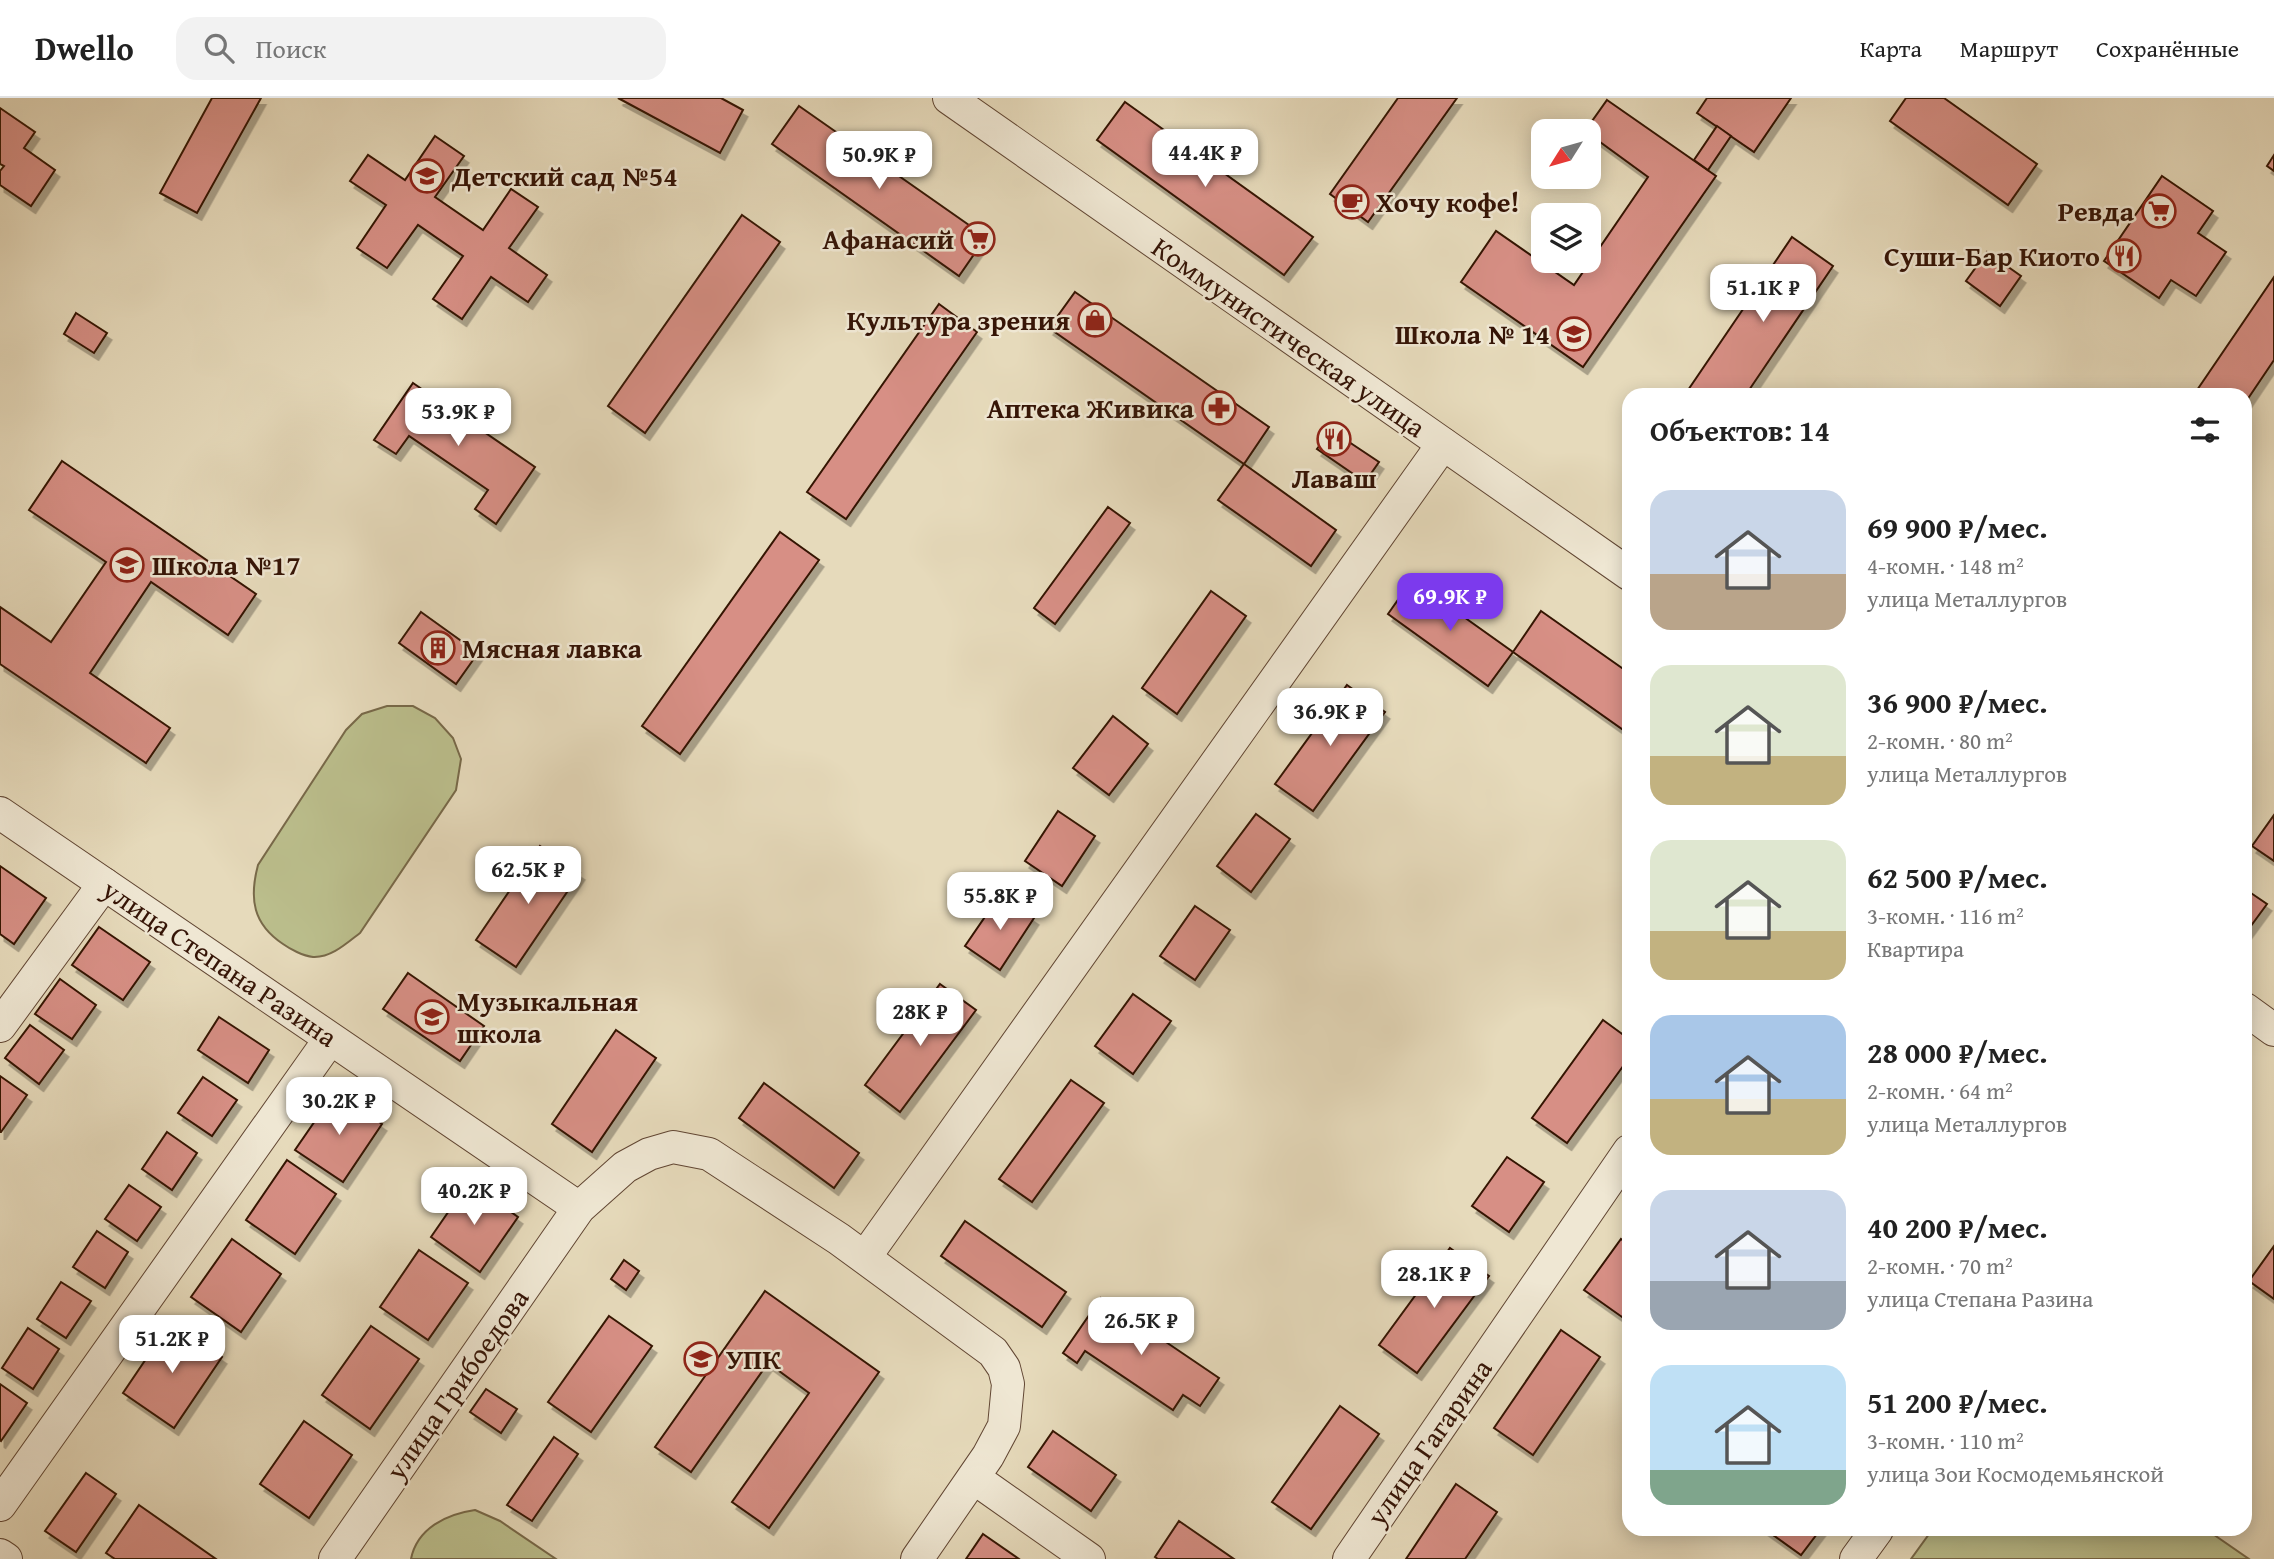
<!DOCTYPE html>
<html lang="ru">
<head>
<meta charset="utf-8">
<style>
	:root { --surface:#fff; --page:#f2f2f2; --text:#222; --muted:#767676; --line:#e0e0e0; --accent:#7c3aed }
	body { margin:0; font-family:"Gentium Book Plus",serif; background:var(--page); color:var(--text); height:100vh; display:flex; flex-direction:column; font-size:26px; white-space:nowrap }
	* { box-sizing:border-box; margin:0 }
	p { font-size:23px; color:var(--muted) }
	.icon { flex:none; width:38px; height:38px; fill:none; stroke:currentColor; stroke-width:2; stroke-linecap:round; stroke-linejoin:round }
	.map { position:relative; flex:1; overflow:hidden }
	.panel { position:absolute; left:1622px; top:290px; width:630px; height:1148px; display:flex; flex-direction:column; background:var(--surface); border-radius:21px; box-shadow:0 4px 18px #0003 }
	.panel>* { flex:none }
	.needle { width:46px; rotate:233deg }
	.buttons { position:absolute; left:1531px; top:21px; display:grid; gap:14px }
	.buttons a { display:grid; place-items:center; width:70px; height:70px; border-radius:14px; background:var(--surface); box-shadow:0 4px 18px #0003; font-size:35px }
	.price { position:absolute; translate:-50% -60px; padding:0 16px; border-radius:14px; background:#fff; color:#222; font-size:23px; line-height:46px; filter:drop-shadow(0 2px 4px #0008) }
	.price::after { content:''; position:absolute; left:50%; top:42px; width:21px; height:16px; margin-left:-10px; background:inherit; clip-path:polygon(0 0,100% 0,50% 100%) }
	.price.active { background:var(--accent); color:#fff }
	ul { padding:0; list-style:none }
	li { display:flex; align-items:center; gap:21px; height:175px; padding:0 28px }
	li span { display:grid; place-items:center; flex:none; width:196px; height:140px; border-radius:21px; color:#555 }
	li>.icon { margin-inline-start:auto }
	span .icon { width:84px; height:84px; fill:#fffc; stroke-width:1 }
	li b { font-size:30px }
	h2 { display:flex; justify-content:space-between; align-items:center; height:84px; padding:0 28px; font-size:30px }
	header { display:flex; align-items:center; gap:42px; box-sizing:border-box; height:98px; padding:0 35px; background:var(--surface); border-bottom:2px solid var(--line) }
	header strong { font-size:33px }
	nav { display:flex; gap:38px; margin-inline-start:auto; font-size:24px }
	.search { width:490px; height:63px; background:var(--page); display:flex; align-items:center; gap:18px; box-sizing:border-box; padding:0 24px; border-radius:21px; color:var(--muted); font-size:26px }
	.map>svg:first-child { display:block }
	.green { fill:#bbbe8c; stroke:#786949; stroke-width:2 }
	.building { fill:#d78f85; stroke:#351406; stroke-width:2; filter:url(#shadow) }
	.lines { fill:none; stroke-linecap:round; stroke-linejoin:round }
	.minor-casing { stroke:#614633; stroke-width:34 }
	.minor { stroke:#efe7d3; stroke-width:32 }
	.labels { text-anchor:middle; stroke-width:5; stroke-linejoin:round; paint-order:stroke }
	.poi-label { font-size:28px; font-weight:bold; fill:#351406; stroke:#efe7d3; text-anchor:start }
	.street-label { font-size:28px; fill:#351406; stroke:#efe7d3 }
</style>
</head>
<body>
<header>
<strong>Dwello</strong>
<div class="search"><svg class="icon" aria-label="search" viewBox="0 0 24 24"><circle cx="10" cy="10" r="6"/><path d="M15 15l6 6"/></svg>Поиск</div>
<nav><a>Карта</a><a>Маршрут</a><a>Сохранённые</a></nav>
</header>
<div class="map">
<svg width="2274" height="1461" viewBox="0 0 2274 1461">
	<defs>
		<filter id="shadow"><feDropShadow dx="4.5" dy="7" stdDeviation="0" flood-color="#0004"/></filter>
	</defs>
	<rect width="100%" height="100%" fill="#e6dabb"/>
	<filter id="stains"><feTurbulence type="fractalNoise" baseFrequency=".00286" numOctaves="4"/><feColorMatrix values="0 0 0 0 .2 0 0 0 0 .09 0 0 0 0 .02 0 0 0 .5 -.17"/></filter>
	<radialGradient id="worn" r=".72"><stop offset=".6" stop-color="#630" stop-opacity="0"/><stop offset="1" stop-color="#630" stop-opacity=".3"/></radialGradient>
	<g class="green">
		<path d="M387,608H413L435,620L453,640L461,661L456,692L360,835C347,845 331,860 313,859C303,858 290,851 283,846C253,826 249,801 258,767L346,632L362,616Z"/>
		<path d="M475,1412L500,1423L556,1461H411C417,1430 447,1416 475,1412Z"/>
		<path d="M1932,1432H2207L2249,1461H1911Z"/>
	</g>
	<g class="building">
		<path d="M212,0H261L197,115L160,95Z"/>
		<path d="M618,0H721L743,12L720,55Z"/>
		<path d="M1398,0H1457L1368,124L1330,96Z"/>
		<path d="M1707,0H1791L1754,54L1697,15Z"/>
		<path d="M1906,0H1944L2037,66L2008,107L1890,23Z"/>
		<path d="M1607,2L1716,78L1583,269L1461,184L1496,133L1574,187L1648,79L1585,33Z"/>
		<path d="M1125,4L1313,139L1284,177L1097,42Z"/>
		<path d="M799,8L986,139L959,178L772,46Z"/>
		<path d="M0,10L35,34L24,50L55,72L31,108L0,87V73L4,68L0,66Z"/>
		<path d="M1717,28L1731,38L1708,72L1694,62Z"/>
		<path d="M435,38L464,58L435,99L483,132L511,91L538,109L509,150L547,177L528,204L491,179L462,221L433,201L463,158L418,127L387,170L357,150L386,107L350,83L368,57L405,82Z"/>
		<path d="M2274,57V73L2267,68Z"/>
		<path d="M2162,78L2213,113L2198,135L2226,154L2196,198L2171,182L2159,200L2104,163Z"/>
		<path d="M742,117L780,144L645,335L608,308Z"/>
		<path d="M1792,139L1833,168L1745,298H1684Z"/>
		<path d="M1987,154L2021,178L2000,208L1966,183Z"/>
		<path d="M2274,179V262L2245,305V298H2193Z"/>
		<path d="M1075,194L1269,329L1244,366L1049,230Z"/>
		<path d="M939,206L977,234L846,421L807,394Z"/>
		<path d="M76,215L107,235L94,255L64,236Z"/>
		<path d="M413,285L535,369L496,426L475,411L488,392L409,338L396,356L374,342Z"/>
		<path d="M1331,332L1379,364L1365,384L1317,351Z"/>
		<path d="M62,363L256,496L228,537L151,484L90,575L170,630L146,665L0,566V509L51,544L106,464L29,412Z"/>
		<path d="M1244,366L1336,432L1311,468L1218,402Z"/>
		<path d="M1108,409L1130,425L1055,526L1034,510Z"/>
		<path d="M780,434L819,462L680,656L642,628Z"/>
		<path d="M1412,482L1513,554L1488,588L1388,516Z"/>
		<path d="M1211,493L1246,518L1177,616L1142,590Z"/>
		<path d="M1541,513L1629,575V636L1513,554Z"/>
		<path d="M421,514L478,555L456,586L399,545Z"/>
		<path d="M1347,587L1385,614L1313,713L1275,686Z"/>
		<path d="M1113,618L1148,646L1109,697L1073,670Z"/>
		<path d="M1058,713L1095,738L1062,788L1025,763Z"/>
		<path d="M1256,716L1290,741L1251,794L1217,768Z"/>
		<path d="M2274,717V763L2252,748Z"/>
		<path d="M540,748L580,775L516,869L476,842Z"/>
		<path d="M0,768L46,800L14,846L0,836Z"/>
		<path d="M2245,791L2267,806L2245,836Z"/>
		<path d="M1000,797L1034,820L1000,872L965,848Z"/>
		<path d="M1195,808L1230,832L1195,882L1160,858Z"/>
		<path d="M99,829L150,864L123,902L72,867Z"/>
		<path d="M408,875L484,928L460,963L383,911Z"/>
		<path d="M60,881L96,907L72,941L35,916Z"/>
		<path d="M940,886L976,912L900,1014L865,987Z"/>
		<path d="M1133,896L1171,923L1133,976L1095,948Z"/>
		<path d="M219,919L269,952L248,985L198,952Z"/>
		<path d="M1603,922L1629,941V960L1567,1045L1532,1020Z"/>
		<path d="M30,927L64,952L39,986L5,960Z"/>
		<path d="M616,932L656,960L592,1054L552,1026Z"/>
		<path d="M0,978L27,997L1,1034H0Z"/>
		<path d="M203,979L237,1002L212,1038L178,1015Z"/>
		<path d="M1071,982L1104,1005L1032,1104L999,1081Z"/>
		<path d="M764,985L859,1055L834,1090L739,1020Z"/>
		<path d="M335,994L382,1026L343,1084L295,1052Z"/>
		<path d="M167,1034L197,1055L172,1092L142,1071Z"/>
		<path d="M1507,1059L1544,1084L1509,1134L1472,1108Z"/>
		<path d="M287,1062L336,1096L295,1156L246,1122Z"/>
		<path d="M469,1084L518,1119L480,1174L431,1139Z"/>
		<path d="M129,1087L161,1109L137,1143L105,1121Z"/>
		<path d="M965,1123L1066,1194L1042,1229L941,1158Z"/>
		<path d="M97,1133L128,1154L105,1190L73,1169Z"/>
		<path d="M232,1141L281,1176L241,1234L191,1199Z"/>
		<path d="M1621,1141L1629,1147V1210L1622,1219L1584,1192Z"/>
		<path d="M2274,1148V1201L2249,1183Z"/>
		<path d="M1450,1150L1489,1178L1417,1275L1379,1247Z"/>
		<path d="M419,1152L468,1185L428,1242L380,1209Z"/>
		<path d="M624,1162L639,1173L626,1192L611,1181Z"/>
		<path d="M61,1184L91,1203L66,1240L37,1221Z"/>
		<path d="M765,1193L879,1274L769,1430L732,1404L809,1295L768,1265L691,1374L655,1349Z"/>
		<path d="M1101,1200L1219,1280L1200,1308L1183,1297L1173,1312L1085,1253L1077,1265L1063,1255Z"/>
		<path d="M609,1218L652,1248L591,1334L548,1304Z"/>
		<path d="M171,1224L222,1259L174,1330L123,1295Z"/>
		<path d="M371,1228L419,1261L370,1331L322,1297Z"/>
		<path d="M28,1230L59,1251L33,1291L2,1270Z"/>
		<path d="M1561,1232L1600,1259L1533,1357L1494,1330Z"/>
		<path d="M0,1286L27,1305L1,1343L0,1342Z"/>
		<path d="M486,1291L517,1311L501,1335L470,1314Z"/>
		<path d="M1340,1308L1379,1336L1311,1431L1272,1404Z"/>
		<path d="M304,1323L352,1357L309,1420L260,1386Z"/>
		<path d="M1053,1333L1116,1377L1091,1413L1028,1369Z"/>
		<path d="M554,1339L578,1356L532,1423L507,1407Z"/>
		<path d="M86,1375L116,1396L76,1454L45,1433Z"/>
		<path d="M1456,1386L1497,1414L1465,1461H1406Z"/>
		<path d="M139,1407L216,1461H115L106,1455Z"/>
		<path d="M1179,1423L1234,1461H1158L1155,1459Z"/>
		<path d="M1766,1432H1820L1801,1457Z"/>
		<path d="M983,1436L1019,1461H966Z"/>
	</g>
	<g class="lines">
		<defs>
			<g id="minor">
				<path d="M949,0L1629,476"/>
				<path d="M0,715L579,1110"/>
				<path d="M2245,911L2274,932"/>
				<path d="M0,928L104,786"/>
				<path d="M865,1159L1443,346"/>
				<path d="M974,1380L1089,1461"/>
				<path d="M0,1407L330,941"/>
				<path d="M0,1457L6,1461"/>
				<path d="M335,1461L579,1110L625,1069L649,1056L673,1049L709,1056L839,1141L993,1254L1004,1270L1008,1286L1004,1328L988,1358L917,1461"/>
				<path d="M1349,1461L1629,1053"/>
				<path d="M1856,1461L1877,1432"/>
			</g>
		</defs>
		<use href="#minor" class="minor-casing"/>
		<use href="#minor" class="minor"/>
	</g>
	<defs>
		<symbol id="school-ring" viewBox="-11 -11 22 22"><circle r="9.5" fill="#efe7d3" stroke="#8f2418" stroke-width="1.5"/><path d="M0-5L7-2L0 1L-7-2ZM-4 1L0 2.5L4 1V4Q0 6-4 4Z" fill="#8f2418"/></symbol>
		<symbol id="cafe-ring" viewBox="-11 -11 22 22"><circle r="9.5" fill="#efe7d3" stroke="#8f2418" stroke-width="1.5"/><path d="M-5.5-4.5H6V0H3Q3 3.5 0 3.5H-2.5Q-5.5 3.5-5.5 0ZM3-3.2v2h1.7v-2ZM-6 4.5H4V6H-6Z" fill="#8f2418"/></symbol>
		<symbol id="supermarket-ring" viewBox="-11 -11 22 22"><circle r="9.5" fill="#efe7d3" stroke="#8f2418" stroke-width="1.5"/><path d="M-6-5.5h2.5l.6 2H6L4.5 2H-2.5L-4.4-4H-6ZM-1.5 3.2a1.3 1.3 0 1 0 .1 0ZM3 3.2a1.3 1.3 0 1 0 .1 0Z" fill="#8f2418"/></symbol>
		<symbol id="restaurant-ring" viewBox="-11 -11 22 22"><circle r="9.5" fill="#efe7d3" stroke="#8f2418" stroke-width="1.5"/><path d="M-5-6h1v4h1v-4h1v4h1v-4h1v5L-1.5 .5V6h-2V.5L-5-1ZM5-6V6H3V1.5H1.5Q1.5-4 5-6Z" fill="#8f2418"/></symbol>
		<symbol id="shop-ring" viewBox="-11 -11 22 22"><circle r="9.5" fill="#efe7d3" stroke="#8f2418" stroke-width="1.5"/><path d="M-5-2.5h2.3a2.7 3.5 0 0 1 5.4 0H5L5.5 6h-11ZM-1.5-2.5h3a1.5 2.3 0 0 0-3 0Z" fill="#8f2418"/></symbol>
		<symbol id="pharmacy-ring" viewBox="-11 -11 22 22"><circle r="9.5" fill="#efe7d3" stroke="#8f2418" stroke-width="1.5"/><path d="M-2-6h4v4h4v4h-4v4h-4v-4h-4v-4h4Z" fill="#8f2418"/></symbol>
		<symbol id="building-ring" viewBox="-11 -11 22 22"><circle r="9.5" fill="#efe7d3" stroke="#8f2418" stroke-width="1.5"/><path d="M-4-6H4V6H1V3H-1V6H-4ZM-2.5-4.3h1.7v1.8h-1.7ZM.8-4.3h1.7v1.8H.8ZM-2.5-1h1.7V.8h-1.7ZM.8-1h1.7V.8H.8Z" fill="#8f2418"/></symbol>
	</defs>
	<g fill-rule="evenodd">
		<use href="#school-ring" x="408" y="59" width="38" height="38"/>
		<use href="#cafe-ring" x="1333" y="85" width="38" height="38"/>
		<use href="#supermarket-ring" x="2140" y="94" width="38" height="38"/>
		<use href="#supermarket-ring" x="959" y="122" width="38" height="38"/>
		<use href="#restaurant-ring" x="2105" y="139" width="38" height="38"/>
		<use href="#shop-ring" x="1076" y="203" width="38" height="38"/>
		<use href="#school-ring" x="1555" y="217" width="38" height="38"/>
		<use href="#pharmacy-ring" x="1200" y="291" width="38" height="38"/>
		<use href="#restaurant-ring" x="1315" y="322" width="38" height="38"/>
		<use href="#school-ring" x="108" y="448" width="38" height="38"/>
		<use href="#building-ring" x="419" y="531" width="38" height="38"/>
		<use href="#school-ring" x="413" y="900" width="38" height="38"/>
		<use href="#school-ring" x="682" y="1242" width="38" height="38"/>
	</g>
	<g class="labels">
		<g class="poi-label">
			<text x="452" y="88">Детский сад №54</text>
			<text x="1376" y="114">Хочу кофе!</text>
			<text x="2134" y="123" text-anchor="end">Ревда</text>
			<text x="954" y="151" text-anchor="end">Афанасий</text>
			<text x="2100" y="168" text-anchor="end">Суши-Бар Киото</text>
			<text x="1070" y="232" text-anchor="end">Культура зрения</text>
			<text x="1550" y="246" text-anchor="end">Школа № 14</text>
			<text x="1194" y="320" text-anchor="end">Аптека Живика</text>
			<text x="1334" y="390" text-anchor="middle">Лаваш</text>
			<text x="152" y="477">Школа №17</text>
			<text x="462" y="560">Мясная лавка</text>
			<text x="457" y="913">Музыкальная<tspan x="457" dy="32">школа</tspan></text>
			<text x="726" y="1271">УПК</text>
		</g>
		<g class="street-label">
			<text transform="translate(1289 239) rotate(35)" y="10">Коммунистическая улица</text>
			<text transform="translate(220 865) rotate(34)" y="10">улица Степана Разина</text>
			<text transform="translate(457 1286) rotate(-55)" y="10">улица Грибоедова</text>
			<text transform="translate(1429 1344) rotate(-55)" y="10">улица Гагарина</text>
		</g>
	</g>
	<rect width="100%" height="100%" filter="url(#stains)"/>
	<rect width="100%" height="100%" fill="url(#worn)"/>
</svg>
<div class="buttons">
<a><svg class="needle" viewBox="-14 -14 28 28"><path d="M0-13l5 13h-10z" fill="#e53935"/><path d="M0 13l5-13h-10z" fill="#767676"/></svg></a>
<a><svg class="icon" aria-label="layers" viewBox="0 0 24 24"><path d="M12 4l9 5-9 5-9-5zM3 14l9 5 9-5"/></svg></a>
</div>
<b class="price" style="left:1205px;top:91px">44.4K ₽</b>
<b class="price" style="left:879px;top:93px">50.9K ₽</b>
<b class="price" style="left:1763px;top:226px">51.1K ₽</b>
<b class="price" style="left:458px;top:350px">53.9K ₽</b>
<b class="price active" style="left:1450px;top:535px">69.9K ₽</b>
<b class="price" style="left:1330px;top:650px">36.9K ₽</b>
<b class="price" style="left:528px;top:808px">62.5K ₽</b>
<b class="price" style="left:1000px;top:834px">55.8K ₽</b>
<b class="price" style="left:920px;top:950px">28K ₽</b>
<b class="price" style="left:339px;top:1039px">30.2K ₽</b>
<b class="price" style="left:474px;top:1129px">40.2K ₽</b>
<b class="price" style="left:1434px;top:1212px">28.1K ₽</b>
<b class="price" style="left:1141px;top:1259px">26.5K ₽</b>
<b class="price" style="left:172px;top:1277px">51.2K ₽</b>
<section class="panel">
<h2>Объектов: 14<svg class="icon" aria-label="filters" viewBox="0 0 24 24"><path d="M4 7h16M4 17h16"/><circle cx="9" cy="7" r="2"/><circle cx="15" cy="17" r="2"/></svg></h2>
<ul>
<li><span style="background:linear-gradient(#c9d6e8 60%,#b9a48a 0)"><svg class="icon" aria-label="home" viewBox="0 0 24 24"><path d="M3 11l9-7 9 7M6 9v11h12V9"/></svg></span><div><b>69 900 ₽/мес.</b><p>4-комн. · 148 m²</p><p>улица Металлургов</p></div></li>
<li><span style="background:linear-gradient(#dfe7d0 65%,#c2b280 0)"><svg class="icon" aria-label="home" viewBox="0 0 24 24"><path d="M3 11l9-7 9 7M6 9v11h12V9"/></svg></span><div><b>36 900 ₽/мес.</b><p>2-комн. · 80 m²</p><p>улица Металлургов</p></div></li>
<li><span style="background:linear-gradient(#dfe7d0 65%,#c2b280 0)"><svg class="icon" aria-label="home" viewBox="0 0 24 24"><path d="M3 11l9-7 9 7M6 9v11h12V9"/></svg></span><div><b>62 500 ₽/мес.</b><p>3-комн. · 116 m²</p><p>Квартира</p></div></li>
<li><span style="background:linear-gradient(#a9c7e8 60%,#c2b280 0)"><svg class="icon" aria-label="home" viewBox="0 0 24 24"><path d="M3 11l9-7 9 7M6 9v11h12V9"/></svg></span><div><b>28 000 ₽/мес.</b><p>2-комн. · 64 m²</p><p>улица Металлургов</p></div></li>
<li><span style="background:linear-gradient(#c9d6e8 65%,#9aa5b1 0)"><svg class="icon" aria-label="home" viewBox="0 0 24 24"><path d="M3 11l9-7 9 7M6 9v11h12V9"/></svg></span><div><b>40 200 ₽/мес.</b><p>2-комн. · 70 m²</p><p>улица Степана Разина</p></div></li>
<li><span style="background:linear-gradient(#bfe0f5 75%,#7fa58c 0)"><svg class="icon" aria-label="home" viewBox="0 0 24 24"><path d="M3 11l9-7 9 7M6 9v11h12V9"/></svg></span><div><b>51 200 ₽/мес.</b><p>3-комн. · 110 m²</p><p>улица Зои Космодемьянской</p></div></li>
</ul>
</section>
</div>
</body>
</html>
